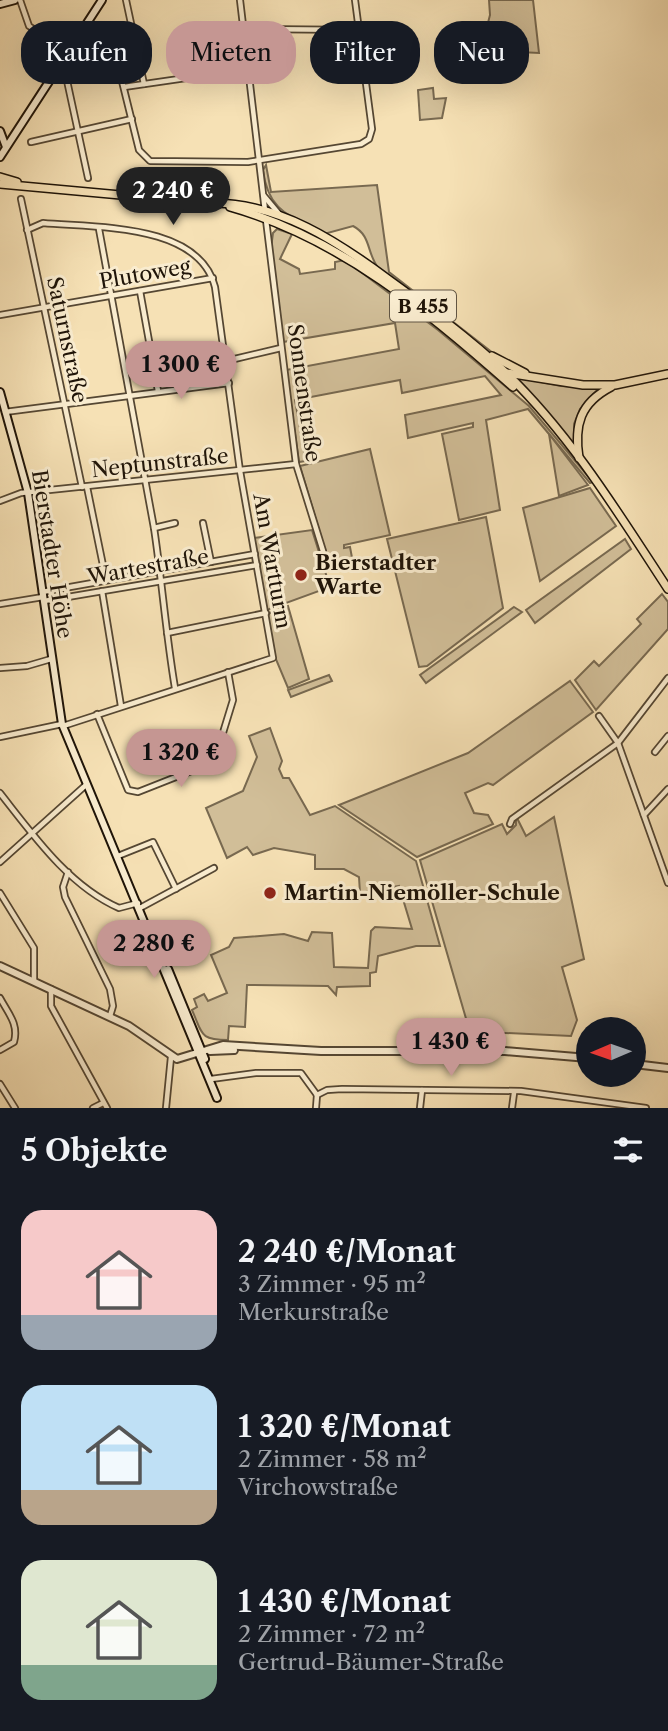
<!DOCTYPE html>
<html lang="de">
<head>
<meta charset="utf-8">
<style>
	:root { --surface:#171b24; --page:#20242c; --text:#f1f3f6; --muted:#9ea1a6; --accent:#c59692 }
	body { margin:0; font-family:"Libre Caslon Text",serif; background:var(--page); color:var(--text); height:100vh; display:flex; flex-direction:column; font-size:26px; white-space:nowrap }
	* { box-sizing:border-box; margin:0 }
	p { font-size:23px; color:var(--muted) }
	.icon { flex:none; width:38px; height:38px; fill:none; stroke:currentColor; stroke-width:2; stroke-linecap:round; stroke-linejoin:round }
	.map { position:relative; height:1108px; overflow:hidden }
	.panel { display:flex; flex-direction:column; background:var(--surface); flex:1 }
	.panel>* { flex:none }
	.guide { position:absolute; left:21px; top:21px; width:626px; height:63px; display:flex; gap:14px }
	.needle { width:46px; rotate:268deg }
	.fabs { position:absolute; left:576px; top:1017px; display:grid; gap:14px }
	.fabs a { display:grid; place-items:center; width:70px; height:70px; border-radius:50%; background:var(--surface); box-shadow:0 7px 28px #0002; font-size:35px }
	.price { position:absolute; translate:-50% -60px; padding:0 16px; border-radius:24px; background:var(--accent); color:#111; font-size:23px; line-height:46px; filter:drop-shadow(0 2px 4px #0008) }
	.price::after { content:''; position:absolute; left:50%; top:42px; width:21px; height:16px; margin-left:-10px; background:inherit; clip-path:polygon(0 0,100% 0,50% 100%) }
	.price.active { background:#222; color:#fff }
	ul { padding:0; list-style:none }
	li { display:flex; align-items:center; gap:21px; height:175px; padding:0 21px }
	li span { display:grid; place-items:center; flex:none; width:196px; height:140px; border-radius:21px; color:#555 }
	li>.icon { margin-inline-start:auto }
	span .icon { width:84px; height:84px; fill:#fffc; stroke-width:1 }
	li b { font-size:30px }
	h2 { display:flex; justify-content:space-between; align-items:center; height:84px; padding:0 21px; font-size:30px }
	.tag { padding:0 24px; border-radius:28px; background:var(--surface); box-shadow:0 7px 28px #0002; font-size:24px; line-height:63px }
	.tag.active { background:var(--accent); color:#111 }
	.map>svg:first-child { display:block }
	.green { fill:#d1be98; stroke:#786950; stroke-width:2 }
	.lines { fill:none; stroke-linecap:round; stroke-linejoin:round }
	.minor-casing { stroke:#554733; stroke-width:8 }
	.tertiary-casing { stroke:#554733; stroke-width:10 }
	.secondary-casing { stroke:#1f1408; stroke-width:10 }
	.primary-casing { stroke:#1f1408; stroke-width:10 }
	.minor { stroke:#f9eccf; stroke-width:4.5 }
	.tertiary { stroke:#f9eccf; stroke-width:6 }
	.secondary { stroke:#f9eccf; stroke-width:6 }
	.primary { stroke:#f6e1b5; stroke-width:7 }
	.poi-dot { fill:#8f2418; stroke:#f9eccf; stroke-width:2.5 }
	.labels { text-anchor:middle; stroke-width:6; stroke-linejoin:round; paint-order:stroke }
	.shield { fill:#f9eccf; stroke:#605544; stroke-width:2 }
	.shield-label { font-size:19px; font-weight:bold; fill:#1f1408 }
	.street-label { font-size:21px; fill:#1f1408; stroke:#f9eccf }
	.poi-label { font-size:21px; font-weight:bold; fill:#1f1408; stroke:#f9eccf; text-anchor:start }
</style>
</head>
<body>
<div class="map">
<svg width="668" height="1108" viewBox="0 0 668 1108">
	<rect width="100%" height="100%" fill="#f6e1b5"/>
	<filter id="stains"><feTurbulence type="fractalNoise" baseFrequency=".00286" numOctaves="4"/><feColorMatrix values="0 0 0 0 .2 0 0 0 0 .09 0 0 0 0 .02 0 0 0 .5 -.17"/></filter>
	<radialGradient id="worn" r=".72"><stop offset=".6" stop-color="#630" stop-opacity="0"/><stop offset="1" stop-color="#630" stop-opacity=".3"/></radialGradient>
	<g class="green">
		<path d="M489,0H533L539,53L481,50L490,15Z"/>
		<path d="M463,45L464,69L450,70L448,46Z"/>
		<path d="M433,88L434,99L446,98L442,118L420,120L418,90Z"/>
		<path d="M266,165L271,192L377,185L389,272L502,360L379,269C366,253 372,236 353,226L324,234C291,216 268,212 263,170Z"/>
		<path d="M277,229L292,234L280,259L299,269L300,274L335,269V262L345,260L438,330L529,406L593,482L590,483L528,409L486,420L500,510L459,520L442,434L473,427V423L408,438L405,415L501,395L485,376L402,393L400,380L295,400L306,461L299,462L286,370L399,349L395,323L283,342L271,248L273,233Z"/>
		<path d="M511,376L561,386L599,388L580,409L574,424V446Z"/>
		<path d="M549,434L588,485L559,496Z"/>
		<path d="M370,449L390,535L344,545V548L350,547L353,563L330,567L300,466Z"/>
		<path d="M590,488L616,526L540,581L523,508Z"/>
		<path d="M486,517L503,608L427,666L419,667L387,539Z"/>
		<path d="M312,530L330,587L267,610L254,538Z"/>
		<path d="M625,539L631,549L535,623L526,610Z"/>
		<path d="M662,594L668,602V629L596,710L575,680L594,661L599,666L641,624L637,619Z"/>
		<path d="M288,606L309,679L288,688L275,657L267,614Z"/>
		<path d="M514,607L522,612L426,683L420,675Z"/>
		<path d="M329,675L332,681L291,697L288,690Z"/>
		<path d="M570,681L593,712L493,785L488,783L465,793L474,813L488,815L493,824L417,857L339,805L468,753Z"/>
		<path d="M270,728L282,761L279,769L283,778H289L310,815L335,806L416,861L440,946H416L378,956L376,972L370,973V986L337,987L336,995L328,986L247,985L245,1027L229,1026L228,1040C200,1040 203,1035 192,1010L197,1007L194,999L204,994L208,1001L227,993L211,955L229,947L234,938L284,934L308,941L312,932L332,933L334,967L368,968L371,931L375,927L412,929L399,886L360,893L359,877L344,869H315V855L274,848L253,855L247,847L227,858L206,808L243,791L257,757L249,736Z"/>
		<path d="M516,816L526,836L554,817L584,959L562,967L577,1020L571,1036L464,1031L467,1022L420,860L502,824L507,834L516,825Z"/>
	</g>
	<g class="lines">
		<defs>
			<g id="minor">
				<path d="M20,0L29,26L68,52"/>
				<path d="M126,0L144,84"/>
				<path d="M240,0L265,211"/>
				<path d="M243,29L359,30"/>
				<path d="M118,65L139,150L150,161L248,162L361,144L369,139L372,129L355,0"/>
				<path d="M55,73L66,76L140,60"/>
				<path d="M66,76L88,178"/>
				<path d="M124,87L248,69"/>
				<path d="M31,142L132,119"/>
				<path d="M264,196L279,214"/>
				<path d="M21,199L82,487"/>
				<path d="M266,220L296,464L323,551"/>
				<path d="M99,229L154,528C162,581 166,635 175,688"/>
				<path d="M27,230L43,223C96,228 199,223 215,287L240,471L273,658L63,726"/>
				<path d="M140,291L158,391"/>
				<path d="M0,315L213,278"/>
				<path d="M226,361L281,348"/>
				<path d="M5,412L229,383"/>
				<path d="M87,487L106,580"/>
				<path d="M0,501L21,493L296,464"/>
				<path d="M203,523L211,562"/>
				<path d="M154,528L175,523"/>
				<path d="M102,591L121,706"/>
				<path d="M42,592L255,554"/>
				<path d="M44,601L257,565"/>
				<path d="M0,604L43,597"/>
				<path d="M167,633L266,613"/>
				<path d="M0,668L27,666L51,659"/>
				<path d="M97,714L128,790L138,792L214,762L233,700L228,672"/>
				<path d="M599,716L618,743L668,883"/>
				<path d="M0,737L62,724"/>
				<path d="M655,752L668,736"/>
				<path d="M0,793C33,835 69,886 119,908L138,903"/>
				<path d="M644,815L668,789"/>
				<path d="M510,824L512,819L618,743L668,678"/>
				<path d="M118,856L153,842L176,889"/>
				<path d="M0,862L87,784"/>
				<path d="M68,872L63,887L65,897L110,989L113,1006L110,1016"/>
				<path d="M0,893L34,948V981"/>
				<path d="M140,908L214,868"/>
				<path d="M51,989V1006L107,1108"/>
				<path d="M0,998C8,1013 19,1024 14,1042L0,1050"/>
				<path d="M211,1079L256,1073H301L317,1095"/>
				<path d="M0,1084L15,1108"/>
				<path d="M317,1095L327,1090L342,1089L521,1091L646,1108"/>
				<path d="M93,1108L103,1103"/>
				<path d="M166,1108L171,1057"/>
				<path d="M316,1108L317,1095"/>
				<path d="M420,1108L422,1090"/>
				<path d="M512,1108L514,1093"/>
			</g>
			<g id="tertiary">
				<path d="M0,966L129,1026L177,1059L223,1045L321,1051H505L588,1058"/>
				<path d="M210,1051L234,1050"/>
				<path d="M634,1064L668,1068"/>
			</g>
			<g id="secondary">
				<path d="M0,4L15,0"/>
				<path d="M0,131L6,147"/>
				<path d="M0,157L102,0"/>
				<path d="M0,392L28,493L62,724L217,1098"/>
				<path d="M168,969L205,1059"/>
			</g>
			<g id="primary">
				<path d="M0,177L17,182"/>
				<path d="M0,184L219,204"/>
				<path d="M215,203C280,204 337,241 388,279C428,308 469,338 505,372C570,434 619,514 668,589"/>
				<path d="M230,207C340,238 429,312 513,387"/>
				<path d="M492,356L525,373"/>
				<path d="M507,373L583,385H615L668,374"/>
				<path d="M579,458C574,425 580,403 611,387"/>
			</g>
		</defs>
		<use href="#minor" class="minor-casing"/>
		<use href="#tertiary" class="tertiary-casing"/>
		<use href="#secondary" class="secondary-casing"/>
		<use href="#primary" class="primary-casing"/>
		<use href="#minor" class="minor"/>
		<use href="#tertiary" class="tertiary"/>
		<use href="#secondary" class="secondary"/>
		<use href="#primary" class="primary"/>
	</g>
	<g class="poi-dot">
		<circle cx="301" cy="575" r="7"/>
		<circle cx="270" cy="893" r="7"/>
	</g>
	<g class="labels">
		<rect class="shield" x="390" y="290.5" width="66" height="31" rx="5"/>
		<g class="shield-label">
			<text x="423" y="313">B 455</text>
		</g>
		<g class="street-label">
			<text transform="translate(145 274) rotate(-10)" y="7">Plutoweg</text>
			<text transform="translate(67 340) rotate(78)" y="7">Saturnstraße</text>
			<text transform="translate(304 393) rotate(82)" y="7">Sonnenstraße</text>
			<text transform="translate(160 463) rotate(-6)" y="7">Neptunstraße</text>
			<text transform="translate(52 554) rotate(81)" y="7">Bierstadter Höhe</text>
			<text transform="translate(272 561) rotate(80)" y="7">Am Wartturm</text>
			<text transform="translate(148 567) rotate(-10)" y="7">Wartestraße</text>
		</g>
		<g class="poi-label">
			<text x="315" y="570">Bierstadter<tspan x="315" dy="24">Warte</tspan></text>
			<text x="284" y="900">Martin-Niemöller-Schule</text>
		</g>
	</g>
	<rect width="100%" height="100%" filter="url(#stains)"/>
	<rect width="100%" height="100%" fill="url(#worn)"/>
</svg>
<div class="fabs">
<a><svg class="needle" viewBox="-14 -14 28 28"><path d="M0-13l5 13h-10z" fill="#e53935"/><path d="M0 13l5-13h-10z" fill="#9ea1a6"/></svg></a>
</div>
<b class="price active" style="left:173px;top:227px">2 240 €</b>
<b class="price" style="left:181px;top:401px">1 300 €</b>
<b class="price" style="left:181px;top:789px">1 320 €</b>
<b class="price" style="left:154px;top:980px">2 280 €</b>
<b class="price" style="left:451px;top:1078px">1 430 €</b>
<div class="guide">
<a class="tag">Kaufen</a>
<a class="tag active">Mieten</a>
<a class="tag">Filter</a>
<a class="tag">Neu</a>
</div>
</div>
<section class="panel">
<h2>5 Objekte<svg class="icon" aria-label="filters" viewBox="0 0 24 24"><path d="M4 7h16M4 17h16"/><circle cx="9" cy="7" r="2"/><circle cx="15" cy="17" r="2"/></svg></h2>
<ul>
<li><span style="background:linear-gradient(#f6c9c9 75%,#9aa5b1 0)"><svg class="icon" aria-label="home" viewBox="0 0 24 24"><path d="M3 11l9-7 9 7M6 9v11h12V9"/></svg></span><div><b>2 240 €/Monat</b><p>3 Zimmer · 95 m²</p><p>Merkurstraße</p></div></li>
<li><span style="background:linear-gradient(#bfe0f5 75%,#b9a48a 0)"><svg class="icon" aria-label="home" viewBox="0 0 24 24"><path d="M3 11l9-7 9 7M6 9v11h12V9"/></svg></span><div><b>1 320 €/Monat</b><p>2 Zimmer · 58 m²</p><p>Virchowstraße</p></div></li>
<li><span style="background:linear-gradient(#dfe7d0 75%,#7fa58c 0)"><svg class="icon" aria-label="home" viewBox="0 0 24 24"><path d="M3 11l9-7 9 7M6 9v11h12V9"/></svg></span><div><b>1 430 €/Monat</b><p>2 Zimmer · 72 m²</p><p>Gertrud-Bäumer-Straße</p></div></li>
</ul>
</section>
</body>
</html>
